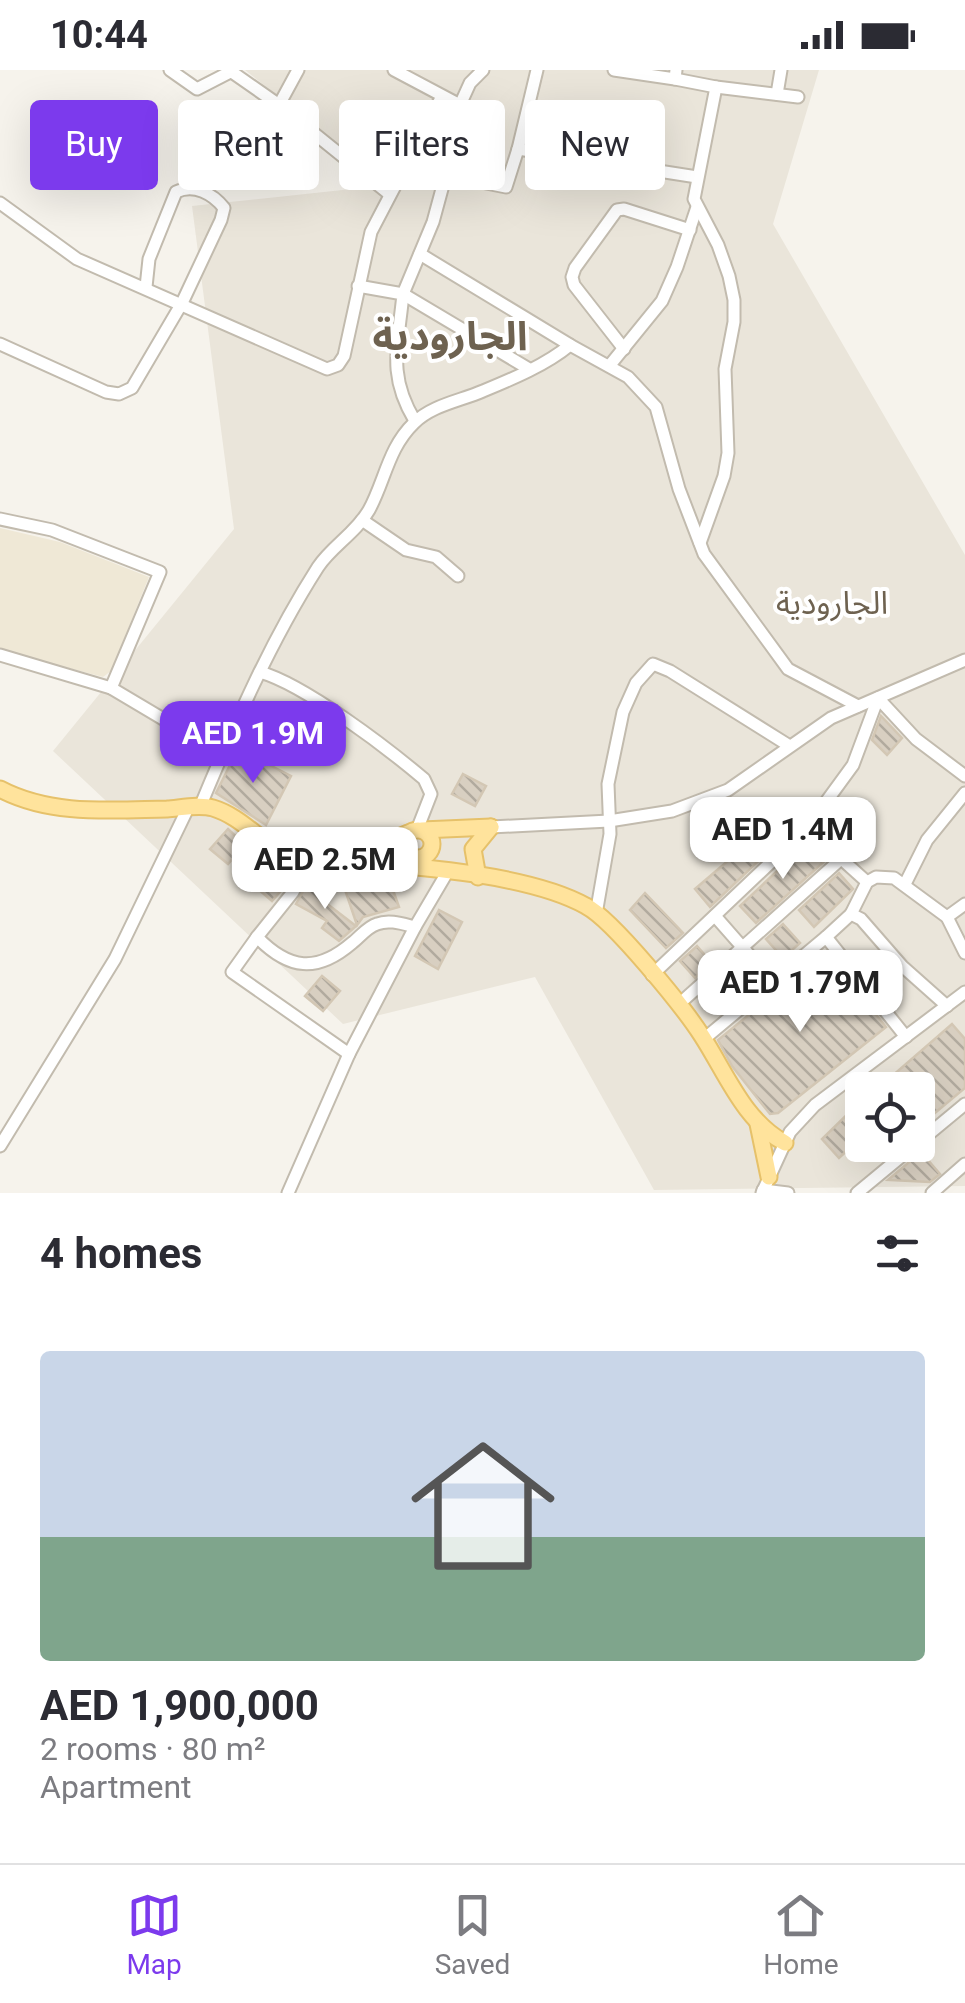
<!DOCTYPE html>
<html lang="en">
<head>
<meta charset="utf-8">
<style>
	:root { --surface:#fff; --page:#f7f7f7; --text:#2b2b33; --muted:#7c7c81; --line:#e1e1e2; --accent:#7c3aed }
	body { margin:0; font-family:Roboto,"Noto Sans Arabic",sans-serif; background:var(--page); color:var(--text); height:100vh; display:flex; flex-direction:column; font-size:38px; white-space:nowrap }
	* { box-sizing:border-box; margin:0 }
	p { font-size:32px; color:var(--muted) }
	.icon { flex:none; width:55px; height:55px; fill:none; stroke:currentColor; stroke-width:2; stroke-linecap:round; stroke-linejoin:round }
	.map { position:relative; height:1123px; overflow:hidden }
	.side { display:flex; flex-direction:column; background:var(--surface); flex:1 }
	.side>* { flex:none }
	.top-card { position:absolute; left:30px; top:30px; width:905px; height:90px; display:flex; gap:20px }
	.controls { position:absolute; left:845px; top:1002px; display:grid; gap:20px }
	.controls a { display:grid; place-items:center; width:90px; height:90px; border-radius:10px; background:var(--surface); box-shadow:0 10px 40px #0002; font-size:50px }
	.price { position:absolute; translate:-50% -85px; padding:0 22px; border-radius:20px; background:#fff; color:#222; font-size:32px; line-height:65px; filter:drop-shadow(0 2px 5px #0008) }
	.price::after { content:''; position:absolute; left:50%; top:60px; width:30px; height:22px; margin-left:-15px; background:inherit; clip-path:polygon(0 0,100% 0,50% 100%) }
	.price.active { background:var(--accent); color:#fff }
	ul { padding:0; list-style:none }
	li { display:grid; align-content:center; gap:20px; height:530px; padding:0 40px }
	li span { display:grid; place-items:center; height:310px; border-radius:10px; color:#555 }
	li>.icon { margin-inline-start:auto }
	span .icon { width:180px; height:180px; fill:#fffc; stroke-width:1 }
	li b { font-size:42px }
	h2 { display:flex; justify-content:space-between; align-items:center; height:120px; padding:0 40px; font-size:42px }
	.tag { padding:0 35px; border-radius:10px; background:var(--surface); box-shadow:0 10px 40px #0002; font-size:35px; line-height:90px }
	.tag.active { background:var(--accent); color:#fff }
	.status { display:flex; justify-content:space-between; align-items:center; height:70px; padding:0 50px; background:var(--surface); direction:ltr }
	.status svg { height:28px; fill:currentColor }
	.dock { display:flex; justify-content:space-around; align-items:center; height:140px; border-top:2px solid var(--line); background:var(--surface); font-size:28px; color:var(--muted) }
	.dock a { display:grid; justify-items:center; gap:5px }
	.dock .active { color:var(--accent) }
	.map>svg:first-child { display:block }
	.residential { fill:#eae5da; fill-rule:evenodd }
	.education { fill:#efe8d6 }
	.building { fill:url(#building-back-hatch); stroke:#d3c7b4; stroke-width:2.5 }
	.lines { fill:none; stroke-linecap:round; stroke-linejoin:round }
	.minor-casing { stroke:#c2bbae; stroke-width:15 }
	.major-casing { stroke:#e6c16a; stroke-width:19 }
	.minor { stroke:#fff; stroke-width:11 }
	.major { stroke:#ffe39c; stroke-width:15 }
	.labels { text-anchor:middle; stroke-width:8; stroke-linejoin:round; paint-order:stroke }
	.neighbourhood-label { font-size:32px; fill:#6e6250; stroke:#fff }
	.district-label { font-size:40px; font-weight:bold; fill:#6e6250; stroke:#fff }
</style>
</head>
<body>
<div class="status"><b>10:44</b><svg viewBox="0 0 49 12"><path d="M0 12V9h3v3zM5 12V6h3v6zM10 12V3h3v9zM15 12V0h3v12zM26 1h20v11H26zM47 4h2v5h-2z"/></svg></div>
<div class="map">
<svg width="965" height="1123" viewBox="0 0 965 1123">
	<defs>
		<pattern id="building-back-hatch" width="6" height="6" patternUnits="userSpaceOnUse" patternTransform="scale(2.5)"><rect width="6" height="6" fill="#d8cfc1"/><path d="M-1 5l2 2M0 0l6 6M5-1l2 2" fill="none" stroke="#b1aa9e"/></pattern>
	</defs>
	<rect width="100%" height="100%" fill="#f6f3ec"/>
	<path class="residential" d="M245,0H819L773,154L965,485V1116L654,1120L535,907L343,954L53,681L234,459L192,136L389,115ZM862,1020H918V1075H862Z"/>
	<path class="education" d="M0,458L60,472L149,507L111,601L103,607L0,580Z"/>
	<g class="building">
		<path d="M881,646L902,668L887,685L872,670Z"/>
		<path d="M238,679L291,706L266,755L216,723Z"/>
		<path d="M463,704L486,716L475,736L452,724Z"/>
		<path d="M228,759L245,775L228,794L210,779Z"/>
		<path d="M757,766L770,780L710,837L695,819Z"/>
		<path d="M808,772L827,789L756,853L740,836Z"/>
		<path d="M267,797L287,814L272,831L252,814Z"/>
		<path d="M839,803L853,819L814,857L799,840Z"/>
		<path d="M371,804L388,806L399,837L363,847L357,855L342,811Z"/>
		<path d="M307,814L329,826L326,833L356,856L339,871L322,858L327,851L296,834Z"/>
		<path d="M645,823L683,863L666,878L630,840Z"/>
		<path d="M439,840L462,852L438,899L415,886Z"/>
		<path d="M783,854L800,873L783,888L766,869Z"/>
		<path d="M697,876L711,892L695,908L680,891Z"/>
		<path d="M826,882L886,957L778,1043L770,1044L732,996L718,970Z"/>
		<path d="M742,891L758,909L724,938L708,920Z"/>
		<path d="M322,906L340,921L323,941L305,926Z"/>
		<path d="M952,954L965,969V1018L918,1057V1020H876Z"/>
		<path d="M862,1030V1067L839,1088L822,1069Z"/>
		<path d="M921,1082L940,1104L930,1112L888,1110Z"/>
	</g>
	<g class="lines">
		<defs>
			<g id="minor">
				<path d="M170,0L197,19L230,2"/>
				<path d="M229,0L279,35"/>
				<path d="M298,0L279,35L388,123"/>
				<path d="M394,0L460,35L470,13L483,0"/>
				<path d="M537,0L518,79L697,107"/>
				<path d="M614,0L675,9"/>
				<path d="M676,0L675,9L716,17L694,129L718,175L729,206L734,230V252L725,299L728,383L724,406L700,473"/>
				<path d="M716,17L798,27"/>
				<path d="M777,24L781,0"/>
				<path d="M460,35L452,82L433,152L403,224L529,299"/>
				<path d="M446,105L506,117L518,79"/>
				<path d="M0,133L77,189L327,299L338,295L344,286L371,162L441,28"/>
				<path d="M420,184L570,275"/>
				<path d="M358,216L403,224C398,276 387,305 415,351"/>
				<path d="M0,274L106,322L119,324L132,318L182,233L221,150L224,138C213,124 194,113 176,122L149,189L146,217"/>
				<path d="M624,279L574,215L572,207L575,198L617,140L624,139L690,160"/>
				<path d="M610,295L662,231L677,197L697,137"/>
				<path d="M0,449L52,460L160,502L111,618L222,684"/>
				<path d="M362,450L406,480L436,487L458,506"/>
				<path d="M0,585L111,618"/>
				<path d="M260,602C305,615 386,677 424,709L431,724L417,760"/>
				<path d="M878,628L916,669L965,706"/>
				<path d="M200,737C234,655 270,572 318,497C332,476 356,463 369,440C385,411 388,378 414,353C432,335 460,331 483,321C512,309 546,295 570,275L628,307L656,337L679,419L704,484L788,599L858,636"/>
				<path d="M491,757L609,751L672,741L728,720L831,648L965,590"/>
				<path d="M807,758L867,812"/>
				<path d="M309,791L293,822L257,867C289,900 317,903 352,873C360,867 367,857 377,854C389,849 403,854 415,857L448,801"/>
				<path d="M905,814L927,770L965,723"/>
				<path d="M596,844L610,764L608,714L623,642L636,613L653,594L670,601L788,675"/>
				<path d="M851,844L867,812L876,807L894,808L947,847L965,883"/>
				<path d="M715,846L773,912"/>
				<path d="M947,847L965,834"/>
				<path d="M257,867L232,902L349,984L415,857"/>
				<path d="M826,867L851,844L861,849L902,896L947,936"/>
				<path d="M652,905L807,758L853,695L878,628"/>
				<path d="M678,935L841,789"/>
				<path d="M704,969L826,867L906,967"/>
				<path d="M918,1073L965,1034"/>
				<path d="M0,1076L115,889L188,738"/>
				<path d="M763,1120L788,1123"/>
				<path d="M288,1123L349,984"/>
				<path d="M762,1123L790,1062L815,1035L965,922"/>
				<path d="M857,1123L915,1075"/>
				<path d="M932,1123L965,1094"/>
			</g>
			<g id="major">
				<path d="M0,719C51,746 111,740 167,739C181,738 200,734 213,738C250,749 272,790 314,791C352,793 375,777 408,763"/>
				<circle cx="418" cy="774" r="14"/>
				<path d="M422,760L491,757"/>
				<path d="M347,791C413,796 529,804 586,836C613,850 684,938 702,966C726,1003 744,1051 785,1073"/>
				<path d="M478,807L473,779L491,757"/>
				<path d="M758,1054L769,1107"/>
			</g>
		</defs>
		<use href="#minor" class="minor-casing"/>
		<use href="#major" class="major-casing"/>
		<use href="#minor" class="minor"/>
		<use href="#major" class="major"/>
	</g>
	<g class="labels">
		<g class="neighbourhood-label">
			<text x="832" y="544">الجارودية</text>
		</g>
		<g class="district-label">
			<text x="450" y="280">الجارودية</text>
		</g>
	</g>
</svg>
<div class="controls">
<a><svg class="icon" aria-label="locate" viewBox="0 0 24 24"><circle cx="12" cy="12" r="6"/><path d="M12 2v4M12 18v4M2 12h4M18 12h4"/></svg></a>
</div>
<b class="price active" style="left:253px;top:716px">AED 1.9M</b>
<b class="price" style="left:783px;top:812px">AED 1.4M</b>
<b class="price" style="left:325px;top:842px">AED 2.5M</b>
<b class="price" style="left:800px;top:965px">AED 1.79M</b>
<div class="top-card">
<a class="tag active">Buy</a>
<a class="tag">Rent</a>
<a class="tag">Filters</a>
<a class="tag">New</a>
</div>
</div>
<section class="side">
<h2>4 homes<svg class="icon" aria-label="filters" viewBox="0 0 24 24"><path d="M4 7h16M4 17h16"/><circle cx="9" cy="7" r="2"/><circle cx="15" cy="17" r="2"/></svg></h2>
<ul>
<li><span style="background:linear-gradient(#c9d6e8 60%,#7fa58c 0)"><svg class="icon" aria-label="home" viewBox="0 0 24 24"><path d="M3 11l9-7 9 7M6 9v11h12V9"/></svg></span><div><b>AED 1,900,000</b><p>2 rooms · 80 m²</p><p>Apartment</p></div></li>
</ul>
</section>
<nav class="dock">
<a class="active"><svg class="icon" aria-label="map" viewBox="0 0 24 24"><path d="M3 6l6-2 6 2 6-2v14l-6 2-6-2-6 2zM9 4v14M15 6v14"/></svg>Map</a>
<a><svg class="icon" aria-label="saved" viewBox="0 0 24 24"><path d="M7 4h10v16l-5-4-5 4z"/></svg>Saved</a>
<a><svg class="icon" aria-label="home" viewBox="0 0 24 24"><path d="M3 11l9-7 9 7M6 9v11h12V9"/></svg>Home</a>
</nav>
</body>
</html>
